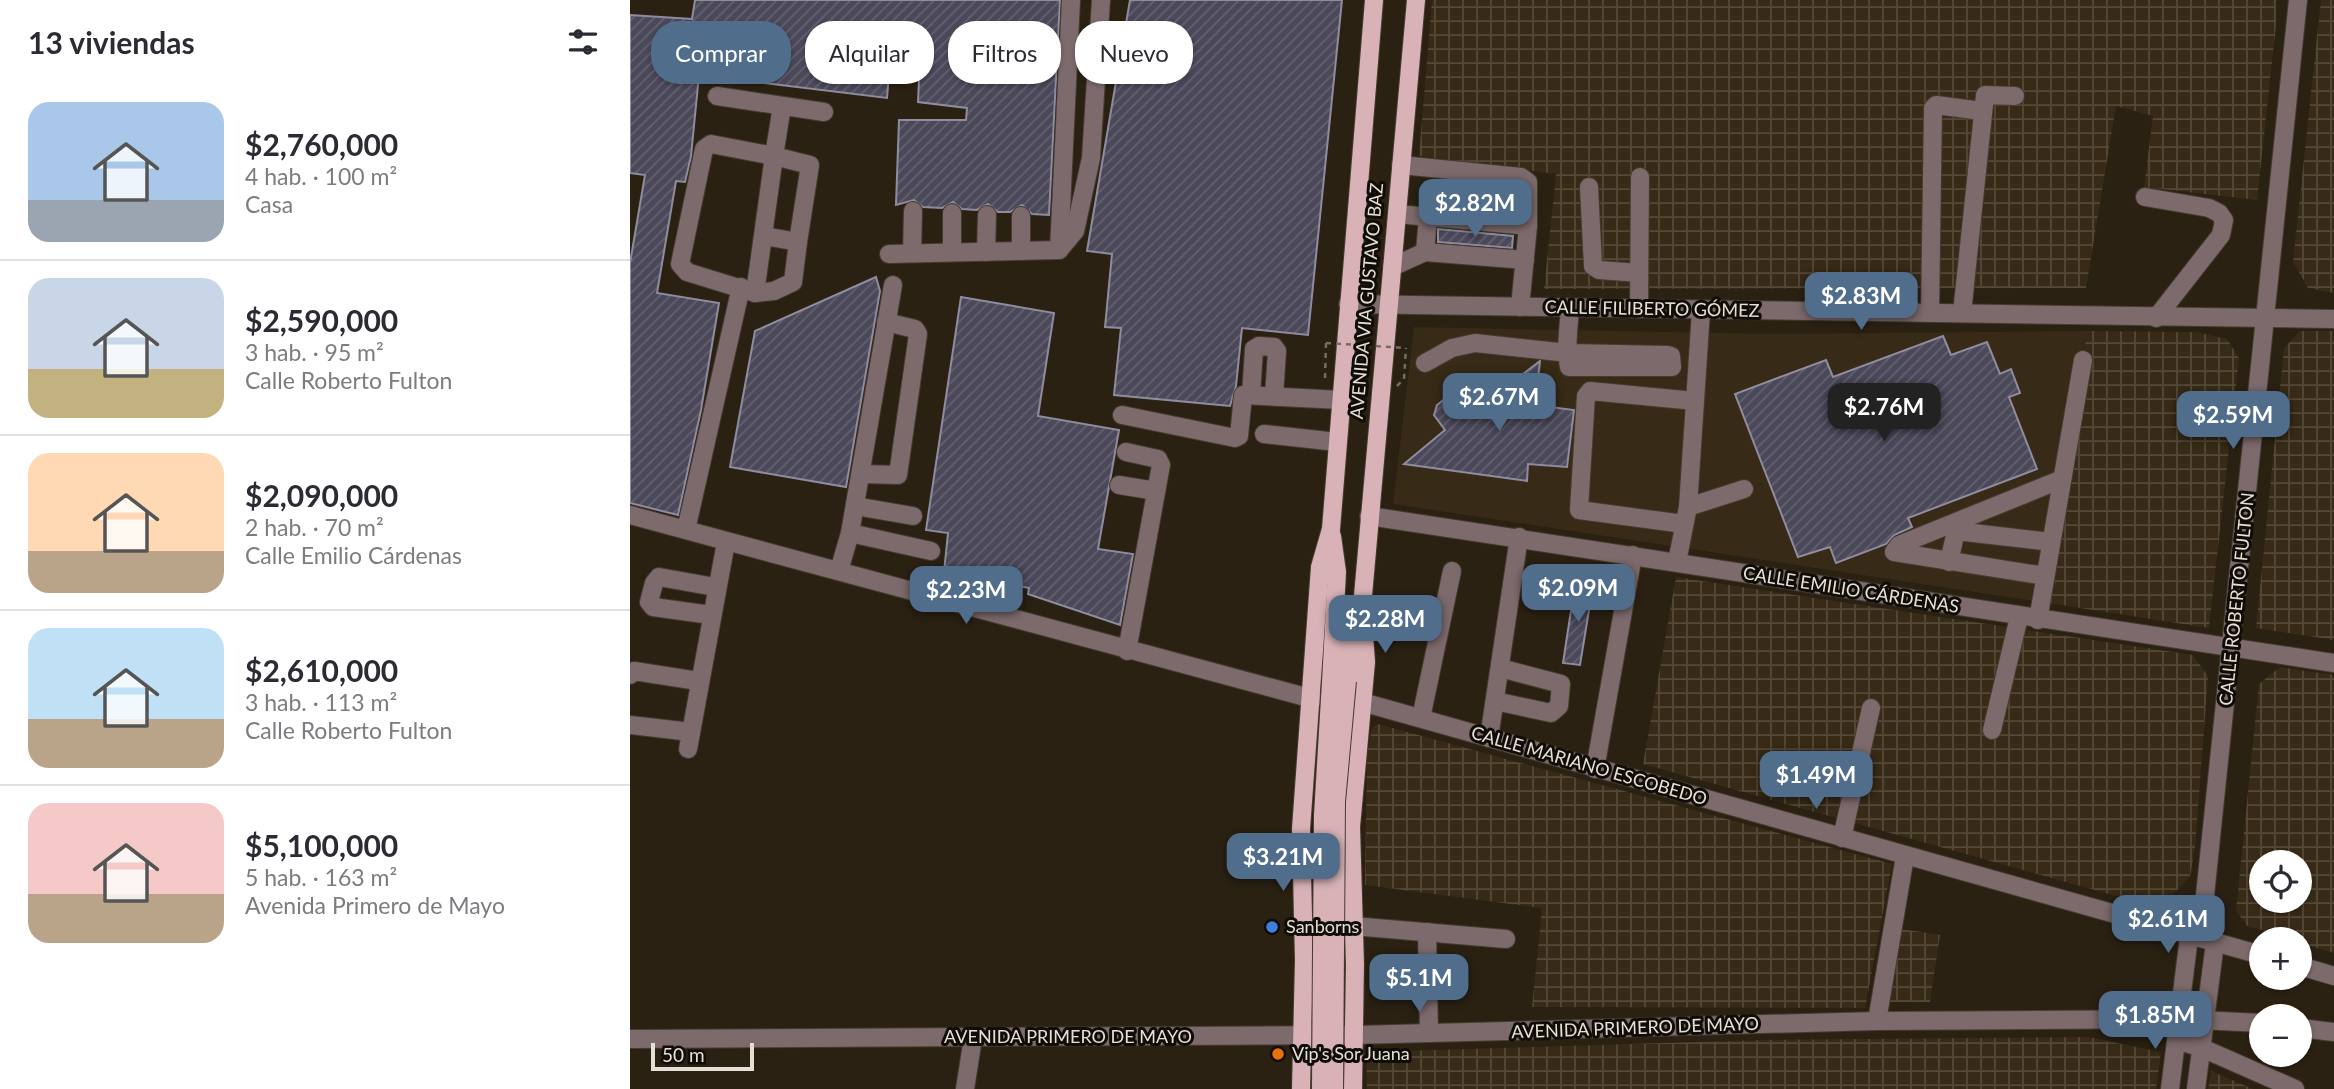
<!DOCTYPE html>
<html lang="es">
<head>
<meta charset="utf-8">
<style>
	:root { --surface:#fff; --page:#f7f7f7; --text:#2b2b33; --muted:#7c7c81; --line:#e1e1e2; --accent:#506d8c }
	body { margin:0; font-family:Lato,sans-serif; background:var(--page); color:var(--text); height:100vh; display:flex; flex-direction:column; font-size:26px; white-space:nowrap }
	* { box-sizing:border-box; margin:0 }
	p { font-size:23px; color:var(--muted) }
	.icon { flex:none; width:38px; height:38px; fill:none; stroke:currentColor; stroke-width:2; stroke-linecap:round; stroke-linejoin:round }
	.map { position:relative; flex:1; overflow:hidden }
	.panel { display:flex; flex-direction:column; background:var(--surface); width:630px }
	.panel>* { flex:none }
	.banner { position:absolute; left:21px; top:21px; width:665px; height:63px; display:flex; gap:14px }
	.tools { position:absolute; left:1619px; top:850px; display:grid; gap:14px }
	.tools a { display:grid; place-items:center; width:63px; height:63px; border-radius:50%; background:var(--surface); box-shadow:0 2px 5px #0004; font-size:35px }
	.scale { position:absolute; left:21px; bottom:18px; width:103px; box-sizing:border-box; padding-left:7px; border:4px solid #e5dfd6; border-top:0; font-size:19px; line-height:24px; white-space:nowrap; color:#e5dfd6; -webkit-text-stroke:5px #100c06; paint-order:stroke }
	.price { position:absolute; translate:-50% -60px; padding:0 16px; border-radius:14px; background:var(--accent); color:#fff; font-size:23px; line-height:46px; filter:drop-shadow(0 2px 4px #0008) }
	.price::after { content:''; position:absolute; left:50%; top:42px; width:21px; height:16px; margin-left:-10px; background:inherit; clip-path:polygon(0 0,100% 0,50% 100%) }
	.price.selected { background:#222; color:#fff }
	ul { padding:0; list-style:none }
	li { display:flex; align-items:center; gap:21px; height:175px; padding:0 28px }
	li+li { border-top:2px solid var(--line) }
	li span { display:grid; place-items:center; flex:none; width:196px; height:140px; border-radius:21px; color:#555 }
	li>.icon { margin-inline-start:auto }
	span .icon { width:84px; height:84px; fill:#fffc; stroke-width:1 }
	li b { font-size:30px }
	h2 { display:flex; justify-content:space-between; align-items:center; height:84px; padding:0 28px; font-size:30px }
	.tag { padding:0 24px; border-radius:28px; background:var(--surface); box-shadow:0 2px 5px #0004; font-size:24px; line-height:63px }
	.tag.selected { background:var(--accent); color:#fff }
	main { display:flex; flex:1; min-height:0 }
	.map>svg:first-child { display:block }
	.built { fill:#372a16 }
	.industrial { fill:url(#industrial-grid); fill-rule:evenodd }
	.building { fill:url(#building-hatch); stroke:#8f8c9f; stroke-width:2 }
	.lines { fill:none; stroke-linecap:round; stroke-linejoin:round }
	.minor-casing { stroke:#443c2e; stroke-width:20 }
	.major-casing { stroke:#443c2e; stroke-width:20 }
	.path { stroke:#756d61; stroke-width:2.5; stroke-dasharray:5 5; stroke-linecap:butt }
	.minor { stroke:#7d6a6c; stroke-width:18 }
	.major { stroke:#d8b2b6; stroke-width:18 }
	.major-bridge-casing { stroke:#443c2e; stroke-width:20; stroke-linecap:butt }
	.path-bridge { stroke:#756d61; stroke-width:2.5; stroke-dasharray:5 5; stroke-linecap:butt }
	.major-bridge { stroke:#d8b2b6; stroke-width:18 }
	.shop-dot { fill:#3f7fe0; stroke:#100c06; stroke-width:2.5 }
	.food-dot { fill:#e8710a; stroke:#100c06; stroke-width:2.5 }
	.labels { text-anchor:middle; stroke-width:6; stroke-linejoin:round; paint-order:stroke }
	.street-label { font-size:18px; fill:#e5dfd6; stroke:#100c06 }
	.poi-label { font-size:18px; fill:#e5dfd6; stroke:#100c06; text-anchor:start }
</style>
</head>
<body>
<main>
<section class="panel">
<h2>13 viviendas<svg class="icon" aria-label="filters" viewBox="0 0 24 24"><path d="M4 7h16M4 17h16"/><circle cx="9" cy="7" r="2"/><circle cx="15" cy="17" r="2"/></svg></h2>
<ul>
<li><span style="background:linear-gradient(#a9c7e8 70%,#9aa5b1 0)"><svg class="icon" aria-label="home" viewBox="0 0 24 24"><path d="M3 11l9-7 9 7M6 9v11h12V9"/></svg></span><div><b>$2,760,000</b><p>4 hab. · 100 m²</p><p>Casa</p></div></li>
<li><span style="background:linear-gradient(#c9d6e8 65%,#c2b280 0)"><svg class="icon" aria-label="home" viewBox="0 0 24 24"><path d="M3 11l9-7 9 7M6 9v11h12V9"/></svg></span><div><b>$2,590,000</b><p>3 hab. · 95 m²</p><p>Calle Roberto Fulton</p></div></li>
<li><span style="background:linear-gradient(#ffd9b3 70%,#b9a48a 0)"><svg class="icon" aria-label="home" viewBox="0 0 24 24"><path d="M3 11l9-7 9 7M6 9v11h12V9"/></svg></span><div><b>$2,090,000</b><p>2 hab. · 70 m²</p><p>Calle Emilio Cárdenas</p></div></li>
<li><span style="background:linear-gradient(#bfe0f5 65%,#b9a48a 0)"><svg class="icon" aria-label="home" viewBox="0 0 24 24"><path d="M3 11l9-7 9 7M6 9v11h12V9"/></svg></span><div><b>$2,610,000</b><p>3 hab. · 113 m²</p><p>Calle Roberto Fulton</p></div></li>
<li><span style="background:linear-gradient(#f6c9c9 65%,#b9a48a 0)"><svg class="icon" aria-label="home" viewBox="0 0 24 24"><path d="M3 11l9-7 9 7M6 9v11h12V9"/></svg></span><div><b>$5,100,000</b><p>5 hab. · 163 m²</p><p>Avenida Primero de Mayo</p></div></li>
</ul>
</section>
<div class="map">
<svg width="1704" height="1089" viewBox="0 0 1704 1089">
	<defs>
		<pattern id="industrial-grid" width="8" height="8" patternUnits="userSpaceOnUse" patternTransform="scale(1.75)"><rect width="8" height="8" fill="#372a16"/><path d="M0 4h8M4 0v8" fill="none" stroke="#544837"/></pattern>
		<pattern id="building-hatch" width="6" height="6" patternUnits="userSpaceOnUse" patternTransform="scale(1.75)"><rect width="6" height="6" fill="#4a4859"/><path d="M-1 1l2-2M0 6l6-6M5 7l2-2" fill="none" stroke="#646270"/></pattern>
	</defs>
	<rect width="100%" height="100%" fill="#2a2113"/>
	<path class="built" d="M784,327L1144,334L1457,331L1418,603L763,504Z"/>
	<g class="industrial">
		<path d="M802,0H1646V25L1627,200L1514,187L1523,116L1486,106L1456,288L914,289L926,174L789,156Z"/>
		<path d="M1691,0H1704V293L1678,288L1663,262Z"/>
		<path d="M1457,331L1566,332L1597,339L1609,358L1579,628L1418,603Z"/>
		<path d="M1670,331H1704V640L1626,628L1654,348Z"/>
		<path d="M1046,577L1563,655L1578,676L1565,848L1560,877L1542,895L1522,906L1013,764Z"/>
		<path d="M1650,667L1704,675V953L1670,943V940L1617,926L1606,911L1629,684ZM1631,863H1670V901H1631Z"/>
		<path d="M748,724L1262,864L1235,1008L902,1007L912,908L735,885L737,752L742,728Z"/>
		<path d="M1272,929L1310,935L1300,1002H1260Z"/>
		<path d="M1458,1037L1531,1052L1526,1089H737L736,1052L1133,1040Z"/>
		<path d="M1581,1071L1623,1089H1578Z"/>
	</g>
	<g class="building">
		<path d="M65,0H430L419,215L402,214L392,205L380,212H368L358,204L347,210L332,209L323,202L312,208L293,207L284,200L266,205L269,120H336L337,108L288,102L291,36H262L257,98L69,75L61,156L55,182L46,181L27,293L89,303L71,410L48,515L0,503V263L15,175L0,173V15L62,19Z"/>
		<path d="M500,0H712L678,335L612,328L606,386L600,406L484,395L491,328L475,327L482,254L457,251Z"/>
		<path d="M808,229L883,236L882,248L808,242Z"/>
		<path d="M246,277L250,291L216,487L100,467L125,331Z"/>
		<path d="M331,297L424,313L408,416L489,430L468,549L503,554L490,625L398,594L399,588L314,572L318,533L296,530Z"/>
		<path d="M1313,336L1321,355L1357,342L1370,374L1381,369L1390,393L1379,397L1407,469L1278,518L1282,527L1264,535L1256,544L1206,563L1200,547L1168,557L1105,394L1196,360L1203,377Z"/>
		<path d="M910,361L905,405L944,410L937,467L898,464L897,481L774,464L815,430L804,415L807,405L827,389L875,397V388Z"/>
		<path d="M945,584L963,586L950,665L933,663Z"/>
	</g>
	<g class="lines">
		<defs>
			<g id="minor">
				<path d="M87,96L194,112"/>
				<path d="M152,106L144,156L180,165L168,242"/>
				<path d="M81,144L144,156L125,293L57,272L50,264L74,149Z"/>
				<path d="M771,165L891,177L898,182V226L890,307"/>
				<path d="M959,187L963,266L969,270L1009,273"/>
				<path d="M1515,197L1579,208L1589,213L1594,220L1591,235L1526,318"/>
				<path d="M767,214L898,226"/>
				<path d="M391,216V251"/>
				<path d="M429,250L441,0"/>
				<path d="M322,252V213"/>
				<path d="M356,252L357,215"/>
				<path d="M795,252L798,217"/>
				<path d="M282,253L283,211"/>
				<path d="M259,254L429,250L445,231L461,158L471,0"/>
				<path d="M762,267L795,252L895,260"/>
				<path d="M125,293L144,291L163,282L168,242L134,236"/>
				<path d="M718,304L1704,319"/>
				<path d="M1009,309L1010,177"/>
				<path d="M1300,313L1303,108L1306,105L1352,111"/>
				<path d="M1332,313L1355,95L1385,96"/>
				<path d="M795,363L822,348L845,343L938,353L1038,355L1041,356L1042,367H939C935,349 939,326 940,308"/>
				<path d="M621,395L624,349L629,346L644,347L647,351L644,396"/>
				<path d="M492,415L605,438L609,436L613,395L711,400"/>
				<path d="M634,434L707,442"/>
				<path d="M496,452L528,459L531,465L497,651"/>
				<path d="M231,474L268,475L288,334L285,329L256,322"/>
				<path d="M489,485L526,491"/>
				<path d="M225,506L283,516"/>
				<path d="M1058,507L1114,489"/>
				<path d="M0,515L683,699"/>
				<path d="M739,516L1704,663"/>
				<path d="M1054,524L949,510L956,396L960,391L1065,401"/>
				<path d="M56,530L111,287"/>
				<path d="M220,533L301,551"/>
				<path d="M1047,562L1058,507L1071,311"/>
				<path d="M1319,562L1326,531L1421,542"/>
				<path d="M209,571L220,533L263,285"/>
				<path d="M1415,576L1264,552L1269,545L1432,479"/>
				<path d="M81,615L23,607L19,602L24,583L29,577L85,587"/>
				<path d="M1408,620L1453,360"/>
				<path d="M0,675L4,671L68,681"/>
				<path d="M865,701L921,713L929,706L931,684L870,668"/>
				<path d="M732,702L1631,955"/>
				<path d="M791,718L822,571"/>
				<path d="M0,725L61,732"/>
				<path d="M1362,730L1389,617"/>
				<path d="M859,738L889,537"/>
				<path d="M58,749L96,542"/>
				<path d="M965,769L1003,555"/>
				<path d="M1212,838L1241,708"/>
				<path d="M723,926L876,939"/>
				<path d="M797,932L799,1033"/>
				<path d="M1670,966L1704,976"/>
				<path d="M1247,1021L1275,856"/>
				<path d="M1670,1028L1704,1032"/>
				<path d="M0,1039L724,1035L1247,1021L1549,1019L1631,1023"/>
				<path d="M1546,1040L1572,1048L1665,1089"/>
				<path d="M335,1089L343,1038"/>
				<path d="M1540,1089L1559,937L1574,905L1668,0"/>
				<path d="M1566,1089L1585,943L1574,905"/>
			</g>
			<g id="major">
				<path d="M717,681L721,643L729,616"/>
				<path d="M701,682L707,572L702,536"/>
				<path d="M671,1089L674,960L671,829L690,567L701,529L744,0"/>
				<path d="M723,1089L725,965L721,827L736,662L732,607L786,0"/>
			</g>
		</defs>
		<use href="#minor" class="minor-casing"/>
		<use href="#major" class="major-casing"/>
		<g class="path">
			<path d="M696,343L695,379H699"/>
			<path d="M767,386L774,379L776,348"/>
		</g>
		<use href="#minor" class="minor"/>
		<use href="#major" class="major"/>
		<defs>
			<g id="major-bridge">
				<path d="M691,1089L693,815L701,682"/>
				<path d="M704,1089L706,802L717,681"/>
			</g>
		</defs>
		<use href="#major-bridge" class="major-bridge-casing"/>
		<path class="path-bridge" d="M696,343L776,348"/>
		<use href="#major-bridge" class="major-bridge"/>
	</g>
	<circle class="shop-dot" cx="642" cy="927" r="7"/>
	<circle class="food-dot" cx="648" cy="1054" r="7"/>
	<g class="labels">
		<g class="street-label">
			<text transform="translate(737 301) rotate(-85)" y="6">AVENIDA VIA GUSTAVO BAZ</text>
			<text transform="translate(1022 309) rotate(1)" y="6">CALLE FILIBERTO GÓMEZ</text>
			<text transform="translate(1221 590) rotate(9)" y="6">CALLE EMILIO CÁRDENAS</text>
			<text transform="translate(1607 599) rotate(-84)" y="6">CALLE ROBERTO FULTON</text>
			<text transform="translate(959 766) rotate(16)" y="6">CALLE MARIANO ESCOBEDO</text>
			<text transform="translate(1005 1028) rotate(-2)" y="6">AVENIDA PRIMERO DE MAYO</text>
			<text x="438" y="1043">AVENIDA PRIMERO DE MAYO</text>
		</g>
		<g class="poi-label">
			<text x="656" y="933">Sanborns</text>
			<text x="662" y="1060">Vip's Sor Juana</text>
		</g>
	</g>
</svg>
<div class="tools">
<a><svg class="icon" aria-label="locate" viewBox="0 0 24 24"><circle cx="12" cy="12" r="6"/><path d="M12 2v4M12 18v4M2 12h4M18 12h4"/></svg></a>
<a>+</a>
<a>−</a>
</div>
<div class="scale">50 m</div>
<b class="price" style="left:845px;top:239px">$2.82M</b>
<b class="price" style="left:1231px;top:332px">$2.83M</b>
<b class="price" style="left:869px;top:433px">$2.67M</b>
<b class="price selected" style="left:1254px;top:443px">$2.76M</b>
<b class="price" style="left:1603px;top:451px">$2.59M</b>
<b class="price" style="left:948px;top:624px">$2.09M</b>
<b class="price" style="left:336px;top:626px">$2.23M</b>
<b class="price" style="left:755px;top:655px">$2.28M</b>
<b class="price" style="left:1186px;top:811px">$1.49M</b>
<b class="price" style="left:653px;top:893px">$3.21M</b>
<b class="price" style="left:1538px;top:955px">$2.61M</b>
<b class="price" style="left:789px;top:1014px">$5.1M</b>
<b class="price" style="left:1525px;top:1051px">$1.85M</b>
<div class="banner">
<a class="tag selected">Comprar</a>
<a class="tag">Alquilar</a>
<a class="tag">Filtros</a>
<a class="tag">Nuevo</a>
</div>
</div>
</main>
</body>
</html>
